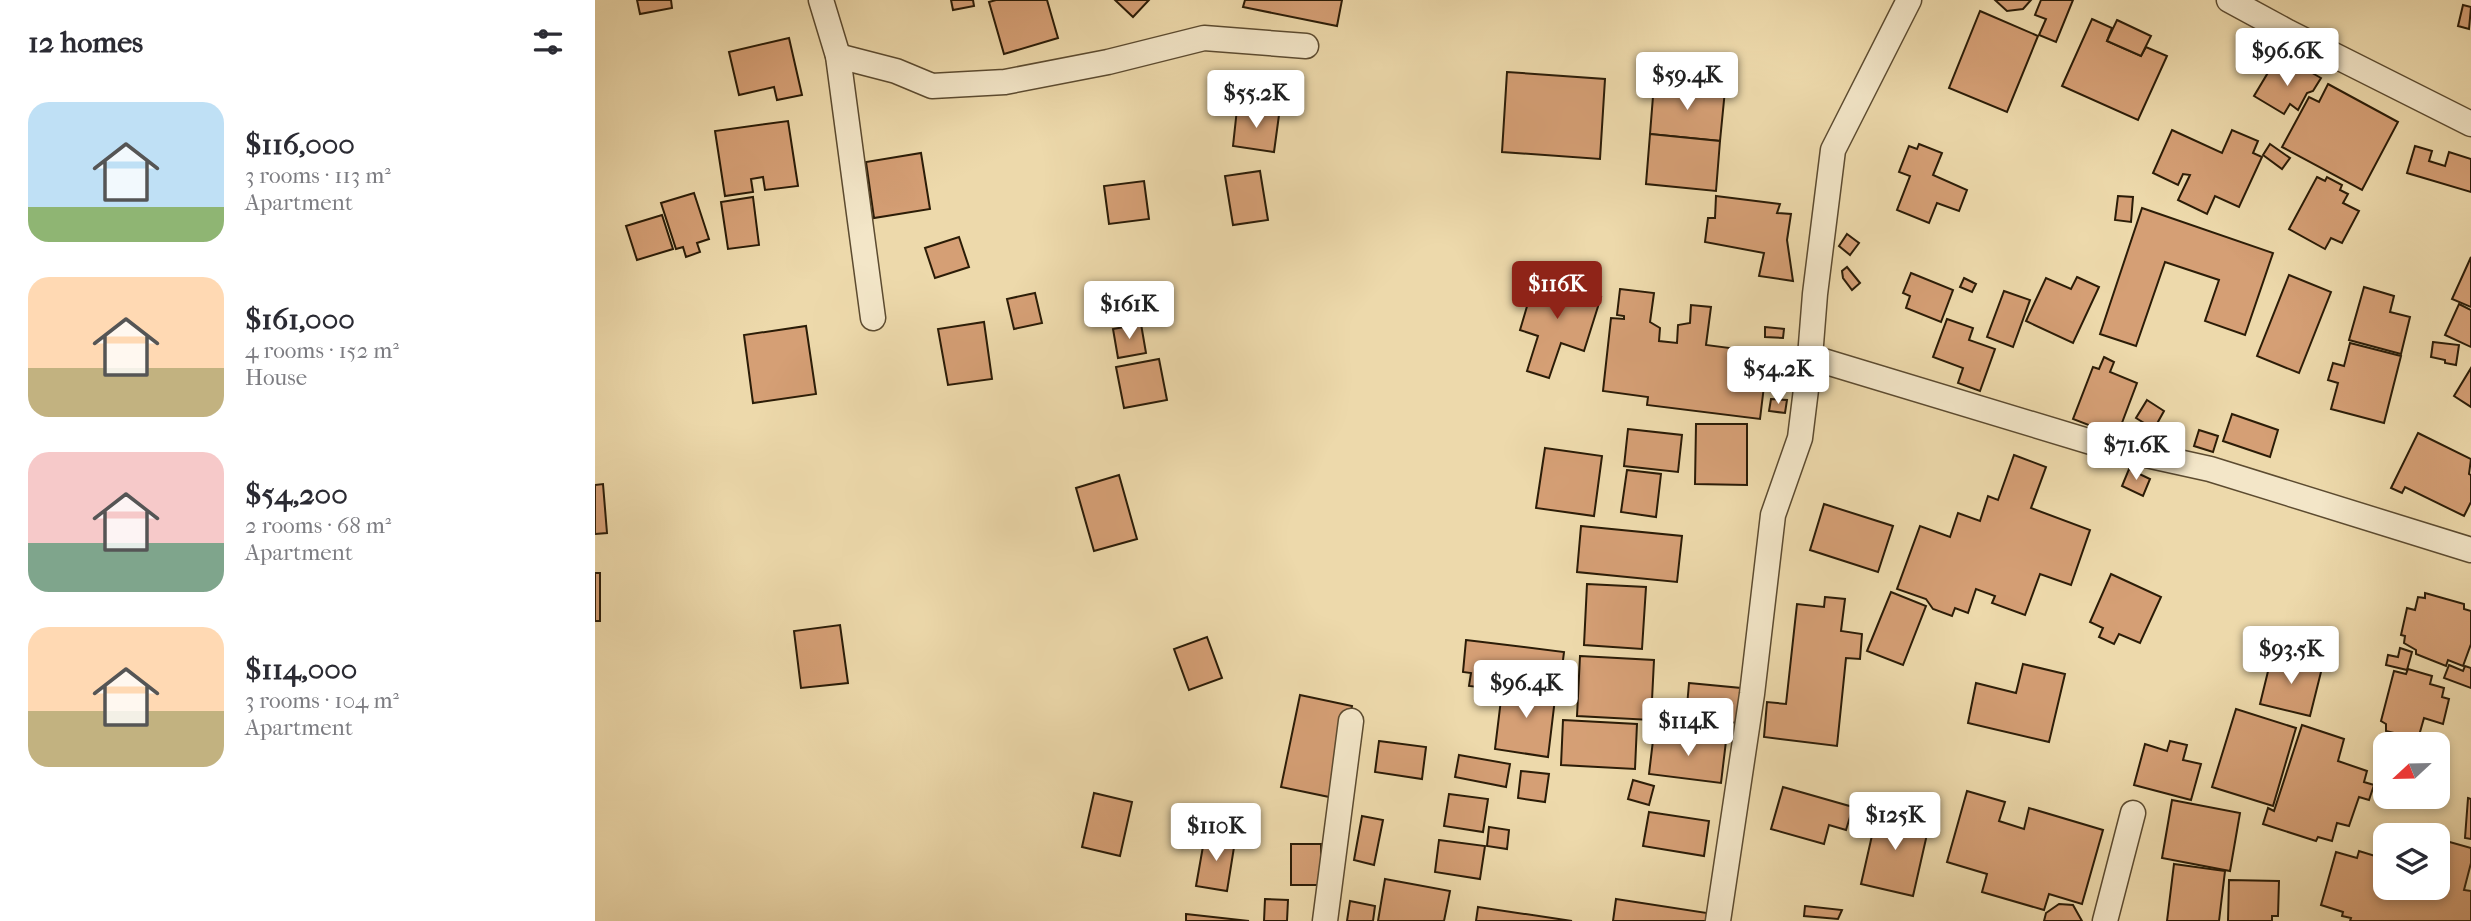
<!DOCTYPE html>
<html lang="en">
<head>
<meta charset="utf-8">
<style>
	:root { --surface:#fff; --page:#f2f2f3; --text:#2b2b33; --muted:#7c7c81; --accent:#8f2418 }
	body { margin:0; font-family:"IM FELL French Canon",serif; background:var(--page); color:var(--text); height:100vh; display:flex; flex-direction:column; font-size:26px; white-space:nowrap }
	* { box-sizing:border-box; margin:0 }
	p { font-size:23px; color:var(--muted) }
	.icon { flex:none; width:38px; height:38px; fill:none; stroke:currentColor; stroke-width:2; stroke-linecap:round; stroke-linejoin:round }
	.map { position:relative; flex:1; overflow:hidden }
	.drawer { display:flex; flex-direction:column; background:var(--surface); width:595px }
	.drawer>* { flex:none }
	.needle { width:46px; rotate:248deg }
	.buttons { position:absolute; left:1778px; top:732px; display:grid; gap:14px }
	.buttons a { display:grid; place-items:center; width:77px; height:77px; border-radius:14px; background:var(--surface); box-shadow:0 4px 10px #0003; font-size:35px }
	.price { position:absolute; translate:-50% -60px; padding:0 16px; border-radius:7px; background:#fff; color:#222; font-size:23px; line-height:46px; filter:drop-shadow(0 2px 4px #0008) }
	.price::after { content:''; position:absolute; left:50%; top:42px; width:21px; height:16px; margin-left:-10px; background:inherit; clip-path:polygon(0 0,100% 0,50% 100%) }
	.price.active { background:var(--accent); color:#fff }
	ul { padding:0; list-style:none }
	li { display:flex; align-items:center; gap:21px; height:175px; padding:0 28px }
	li span { display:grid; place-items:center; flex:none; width:196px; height:140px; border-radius:21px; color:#555 }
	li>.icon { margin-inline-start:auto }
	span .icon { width:84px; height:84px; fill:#fffc; stroke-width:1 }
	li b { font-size:30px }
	h2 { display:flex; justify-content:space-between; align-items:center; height:84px; padding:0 28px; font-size:30px }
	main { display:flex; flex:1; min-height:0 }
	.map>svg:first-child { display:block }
	.building { fill:#d59f75; stroke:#2b1c07; stroke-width:2 }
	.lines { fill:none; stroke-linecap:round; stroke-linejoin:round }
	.minor-casing { stroke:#5c4b30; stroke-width:27 }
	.minor { stroke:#f3e6c8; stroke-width:24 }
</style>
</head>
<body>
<main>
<section class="drawer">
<h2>12 homes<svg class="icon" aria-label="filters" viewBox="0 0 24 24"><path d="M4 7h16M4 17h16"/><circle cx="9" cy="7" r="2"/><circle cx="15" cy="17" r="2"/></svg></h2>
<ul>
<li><span style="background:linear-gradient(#bfe0f5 75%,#8fb573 0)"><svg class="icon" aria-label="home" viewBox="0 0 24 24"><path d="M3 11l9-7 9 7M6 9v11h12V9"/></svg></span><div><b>$116,000</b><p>3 rooms · 113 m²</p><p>Apartment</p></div></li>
<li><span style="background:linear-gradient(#ffd9b3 65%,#c2b280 0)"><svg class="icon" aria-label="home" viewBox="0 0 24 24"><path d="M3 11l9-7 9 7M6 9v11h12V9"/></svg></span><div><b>$161,000</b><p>4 rooms · 152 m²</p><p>House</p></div></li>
<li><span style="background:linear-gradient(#f6c9c9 65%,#7fa58c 0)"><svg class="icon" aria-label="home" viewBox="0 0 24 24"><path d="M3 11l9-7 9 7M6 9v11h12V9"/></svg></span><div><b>$54,200</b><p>2 rooms · 68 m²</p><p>Apartment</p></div></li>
<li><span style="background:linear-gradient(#ffd9b3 60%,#c2b280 0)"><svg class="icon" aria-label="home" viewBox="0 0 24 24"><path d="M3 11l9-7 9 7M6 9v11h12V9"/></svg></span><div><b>$114,000</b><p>3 rooms · 104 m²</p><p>Apartment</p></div></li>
</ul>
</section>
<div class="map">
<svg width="1876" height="921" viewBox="0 0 1876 921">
	<rect width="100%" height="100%" fill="#edd9ab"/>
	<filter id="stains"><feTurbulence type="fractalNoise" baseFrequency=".00286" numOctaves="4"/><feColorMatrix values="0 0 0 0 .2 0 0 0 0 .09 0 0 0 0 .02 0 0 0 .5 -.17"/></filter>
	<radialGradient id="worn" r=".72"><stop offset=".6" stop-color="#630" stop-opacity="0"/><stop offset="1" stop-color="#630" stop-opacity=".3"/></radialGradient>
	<g class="building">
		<path d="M42,0H76L77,8L45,14Z"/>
		<path d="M356,0H378L379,6L358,10Z"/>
		<path d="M401,0H452L463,38L409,54L394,2Z"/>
		<path d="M520,0H554L538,17Z"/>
		<path d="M650,0H747L742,26L648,7Z"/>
		<path d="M1400,0H1436L1428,9L1412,11Z"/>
		<path d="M1446,0H1478L1461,42L1444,35L1451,19L1440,15Z"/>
		<path d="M1868,5L1876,7L1874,29L1863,26Z"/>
		<path d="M1385,11L1443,36L1412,112L1354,88Z"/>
		<path d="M1497,19L1517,28L1512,41L1546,56L1551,47L1572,56L1543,120L1467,86Z"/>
		<path d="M1522,20L1556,36L1546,56L1512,41Z"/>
		<path d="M194,38L207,95L182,100L179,87L144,95L134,52Z"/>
		<path d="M1703,65L1726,78L1718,91L1712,93L1703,110L1695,104L1689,114L1659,96L1677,66L1696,78Z"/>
		<path d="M912,72L1010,79L1005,159L907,152Z"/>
		<path d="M1059,84L1130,90L1125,141L1055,134Z"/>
		<path d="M1733,84L1803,122L1767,190L1687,147L1714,97L1724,102Z"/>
		<path d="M642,109L684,115L679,152L638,146Z"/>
		<path d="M193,121L203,186L170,190L168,177L156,179L158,192L130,196L120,131Z"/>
		<path d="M1577,130L1627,153L1637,130L1663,141L1658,153L1667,157L1644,207L1620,196L1612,214L1583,200L1595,175L1588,174L1583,185L1558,173Z"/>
		<path d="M1055,134L1125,141L1121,191L1051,184Z"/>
		<path d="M1324,144L1347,153L1338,175L1372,190L1364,211L1342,203L1334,223L1302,210L1315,176L1304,172L1314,146L1322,149Z"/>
		<path d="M1675,144L1695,158L1687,169L1668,155Z"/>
		<path d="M1820,146L1837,151L1834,161L1850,166L1854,152L1876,159V192L1812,173Z"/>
		<path d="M326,153L335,209L279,218L271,162Z"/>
		<path d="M665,171L673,220L638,225L630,176Z"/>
		<path d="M1722,177L1730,181L1732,177L1747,185L1745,190L1753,194L1748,203L1764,211L1747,243L1736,238L1730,249L1694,229Z"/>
		<path d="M549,181L554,219L514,224L509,186Z"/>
		<path d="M99,193L114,239L102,243L105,252L91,257L88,247L81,249L66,203Z"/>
		<path d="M1121,196L1185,204L1182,213L1196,214L1192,240L1198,281L1164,276L1169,253L1110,242L1113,218H1120Z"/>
		<path d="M1523,196L1538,197L1536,222L1520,220Z"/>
		<path d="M158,197L164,245L133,249L126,202Z"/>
		<path d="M1547,208L1678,253L1650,335L1610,321L1624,280L1570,262L1541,346L1505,334Z"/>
		<path d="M67,215L78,249L42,260L31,226Z"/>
		<path d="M1252,234L1264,243L1255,255L1244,246Z"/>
		<path d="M364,237L374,267L340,278L330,248Z"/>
		<path d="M1876,257V307L1857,299Z"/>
		<path d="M1252,267L1265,283L1257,290L1248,278L1247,271Z"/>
		<path d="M1316,273L1358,290L1346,322L1311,308L1315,296L1308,293Z"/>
		<path d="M1694,275L1736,292L1704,373L1662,356Z"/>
		<path d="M941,276L1006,297L989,351L966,343L954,378L932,371L943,336L925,330Z"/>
		<path d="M1482,277L1504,287L1478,343L1431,321L1451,278L1476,289Z"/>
		<path d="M1369,278L1381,284L1377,292L1365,287Z"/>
		<path d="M1769,287L1799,296L1795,312L1815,317L1806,354L1754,340Z"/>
		<path d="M1025,289L1059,293L1055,322L1065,328L1064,341L1082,343L1083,325L1095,323L1096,305L1116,307L1111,345L1173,353L1165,419L1052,405L1053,397L1008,391L1016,318L1029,319V316L1022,315Z"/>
		<path d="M1409,291L1435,300L1418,347L1392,337Z"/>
		<path d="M440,293L447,323L419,329L412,299Z"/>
		<path d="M1864,304L1876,310V347L1850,335Z"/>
		<path d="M1352,319L1378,328L1374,340L1400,349L1385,391L1363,383L1368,368L1338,357Z"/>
		<path d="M389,322L397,379L353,385L343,329Z"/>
		<path d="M546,324L551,353L523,358L518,329Z"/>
		<path d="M211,326L221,394L158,403L149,335Z"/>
		<path d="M1170,327L1189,329L1188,338L1170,337Z"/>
		<path d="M1838,342L1864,345L1861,365L1850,363V360L1836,357Z"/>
		<path d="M1755,343L1806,356L1789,423L1736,409L1743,383L1733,380L1738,363L1749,366Z"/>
		<path d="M1509,357L1519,362L1515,372L1542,383L1522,436L1478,419L1498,367L1504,369Z"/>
		<path d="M564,359L572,400L529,408L521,367Z"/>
		<path d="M1876,368V407L1859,396Z"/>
		<path d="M1176,399L1192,400L1190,413L1174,411Z"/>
		<path d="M1552,400L1569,411L1559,429L1541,418Z"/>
		<path d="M1637,414L1683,430L1675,457L1628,441Z"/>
		<path d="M1101,424H1152V485L1100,484Z"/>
		<path d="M1033,429L1087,435L1083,472L1029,466Z"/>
		<path d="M1604,430L1623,436L1618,452L1599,446Z"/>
		<path d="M1823,433L1876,459L1874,474L1876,475V502L1869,516L1810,487L1807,493L1796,488Z"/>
		<path d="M950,448L1007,456L999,516L941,508Z"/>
		<path d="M1419,455L1451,467L1436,508L1495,530L1476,585L1445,574L1430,615L1397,603L1400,596L1381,589L1373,613L1360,608L1357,616L1338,609L1331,599L1302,589L1325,526L1355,537L1363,513L1385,521L1393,496L1403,500Z"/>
		<path d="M1534,469L1555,479L1548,496L1527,486Z"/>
		<path d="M1032,470L1066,474L1061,517L1026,512Z"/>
		<path d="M524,475L542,539L499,551L481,488Z"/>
		<path d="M8,484L12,533L0,534V485Z"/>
		<path d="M1229,504L1298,526L1283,572L1215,550Z"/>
		<path d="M986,526L1087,536L1082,582L982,572Z"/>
		<rect x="0" y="573" width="5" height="48"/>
		<path d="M1516,574L1566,597L1545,643L1524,634L1519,644L1504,637L1508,628L1495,622Z"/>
		<path d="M992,584L1051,587L1047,649L989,645Z"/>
		<path d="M1296,592L1331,606L1308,665L1272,651Z"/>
		<path d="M1830,593L1869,604V609L1876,611V644L1868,666L1853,660L1851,666L1821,654V650L1809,643L1810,636L1806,635L1812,608L1820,610L1823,597L1830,598Z"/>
		<path d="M1230,597L1250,599L1246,631L1267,634L1265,659L1251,658L1242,746L1169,737L1172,702L1191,704L1202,604L1229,607Z"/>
		<path d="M245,625L253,683L206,688L199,631Z"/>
		<path d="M612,637L627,678L594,690L579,649Z"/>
		<path d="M871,640L969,652L965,684L901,676L900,689L874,686L876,673L868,672Z"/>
		<path d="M1805,648L1817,652L1812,670L1791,665L1793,655L1803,657Z"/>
		<path d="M1677,655L1727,668L1715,716L1665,704Z"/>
		<path d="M985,656L1059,660L1056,720L982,716Z"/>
		<path d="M1428,664L1470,674L1454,742L1373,723L1381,683L1421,693Z"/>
		<path d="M1854,665L1868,671L1870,666L1876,668V688L1849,678Z"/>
		<path d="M1813,669L1837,676L1835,684L1849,688L1847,697L1854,699L1848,724L1829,718L1823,739L1791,731V724L1786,721L1799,671L1811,674Z"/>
		<path d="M908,683L961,690L953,757L900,749Z"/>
		<path d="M1094,683L1146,688L1143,723L1091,718Z"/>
		<path d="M705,695L757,706L739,798L686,787Z"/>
		<path d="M1641,709L1701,728L1678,806L1617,787Z"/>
		<path d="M968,720L1042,724L1040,769L966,765Z"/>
		<path d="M1707,725L1749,739L1743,761L1772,771L1769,782L1779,785L1774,800L1764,797L1754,826L1742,823L1737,841L1723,837L1721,841L1668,824L1673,808L1679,811Z"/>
		<path d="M1059,732L1131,741L1126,783L1054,774Z"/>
		<path d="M784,741L831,747L827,779L780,772Z"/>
		<path d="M1575,741L1592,745L1588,760L1606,764L1596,800L1539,785L1550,744L1572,751Z"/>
		<path d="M864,755L915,764L911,787L860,777Z"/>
		<path d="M926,771L954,774L950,802L923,798Z"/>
		<path d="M1038,780L1059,786L1054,805L1033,799Z"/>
		<path d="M1188,787L1258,807L1251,830L1234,825L1229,844L1176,829Z"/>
		<path d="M1372,791L1410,802L1404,821L1429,829L1434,808L1508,830L1487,904L1454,894L1449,910L1387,892L1392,874L1352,862Z"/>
		<path d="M499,793L537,802L525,856L487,847Z"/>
		<path d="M854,794L893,799L888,832L849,826Z"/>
		<path d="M1873,798L1876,799V839L1870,838Z"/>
		<path d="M1577,800L1645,813L1635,871L1567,858Z"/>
		<path d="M1283,809L1335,821L1318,896L1266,884Z"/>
		<path d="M1054,812L1114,821L1109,856L1048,846Z"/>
		<path d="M767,816L788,820L779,865L759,860Z"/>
		<path d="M894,827L914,830L912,849L892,846Z"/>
		<path d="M610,835L640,841L632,891L601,886Z"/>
		<path d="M1844,839L1876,848V863L1869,890L1876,891V921H1755L1756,918L1747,916L1748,912L1726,905L1741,852L1762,858L1764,851L1790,859V887H1843Z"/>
		<path d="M844,840L890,846L885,879L840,872Z"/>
		<rect x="696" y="844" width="30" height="41"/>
		<path d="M1579,864L1630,871L1624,921H1572Z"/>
		<path d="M790,879L855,891L849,921H783Z"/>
		<path d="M1634,880L1684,881L1683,916H1677V921H1633Z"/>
		<path d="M670,899L693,900L692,921H669Z"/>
		<path d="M1021,899L1112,913L1111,921H1018Z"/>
		<path d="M755,901L780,906L778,921H752Z"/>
		<path d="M1464,904L1478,905L1487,921H1449L1451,913Z"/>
		<path d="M1210,906L1247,910L1243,919L1209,916Z"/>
		<path d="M883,907L977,921H881Z"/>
		<path d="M591,914L654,921H591Z"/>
	</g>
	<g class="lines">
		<defs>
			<g id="minor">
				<path d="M226,0L243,56L278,318"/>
				<path d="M1634,0L1693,32L1876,124"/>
				<path d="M243,56L301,71L337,86L410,82L513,62L609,38L711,46"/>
				<path d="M1215,357L1506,445L1615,469L1876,550"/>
				<path d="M730,921L756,721"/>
				<path d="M1123,921L1157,694L1178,515L1205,438L1215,357L1220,294L1238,150L1314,0"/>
				<path d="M1510,921L1538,813"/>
			</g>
		</defs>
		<use href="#minor" class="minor-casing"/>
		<use href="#minor" class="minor"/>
	</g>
	<rect width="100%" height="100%" filter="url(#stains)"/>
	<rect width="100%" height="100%" fill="url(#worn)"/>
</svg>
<div class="buttons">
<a><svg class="needle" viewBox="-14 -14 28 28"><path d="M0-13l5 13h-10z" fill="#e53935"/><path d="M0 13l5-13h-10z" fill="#7c7c81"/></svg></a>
<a><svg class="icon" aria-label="layers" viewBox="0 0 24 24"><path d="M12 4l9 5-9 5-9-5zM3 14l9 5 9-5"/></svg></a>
</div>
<b class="price" style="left:1692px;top:88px">$96.6K</b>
<b class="price" style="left:1092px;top:112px">$59.4K</b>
<b class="price" style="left:661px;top:130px">$55.2K</b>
<b class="price active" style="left:962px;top:321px">$116K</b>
<b class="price" style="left:534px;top:341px">$161K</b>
<b class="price" style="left:1183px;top:406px">$54.2K</b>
<b class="price" style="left:1541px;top:482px">$71.6K</b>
<b class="price" style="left:1696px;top:686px">$93.5K</b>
<b class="price" style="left:931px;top:720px">$96.4K</b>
<b class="price" style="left:1093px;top:758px">$114K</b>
<b class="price" style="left:1300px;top:852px">$125K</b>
<b class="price" style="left:621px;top:863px">$110K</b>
</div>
</main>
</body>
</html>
